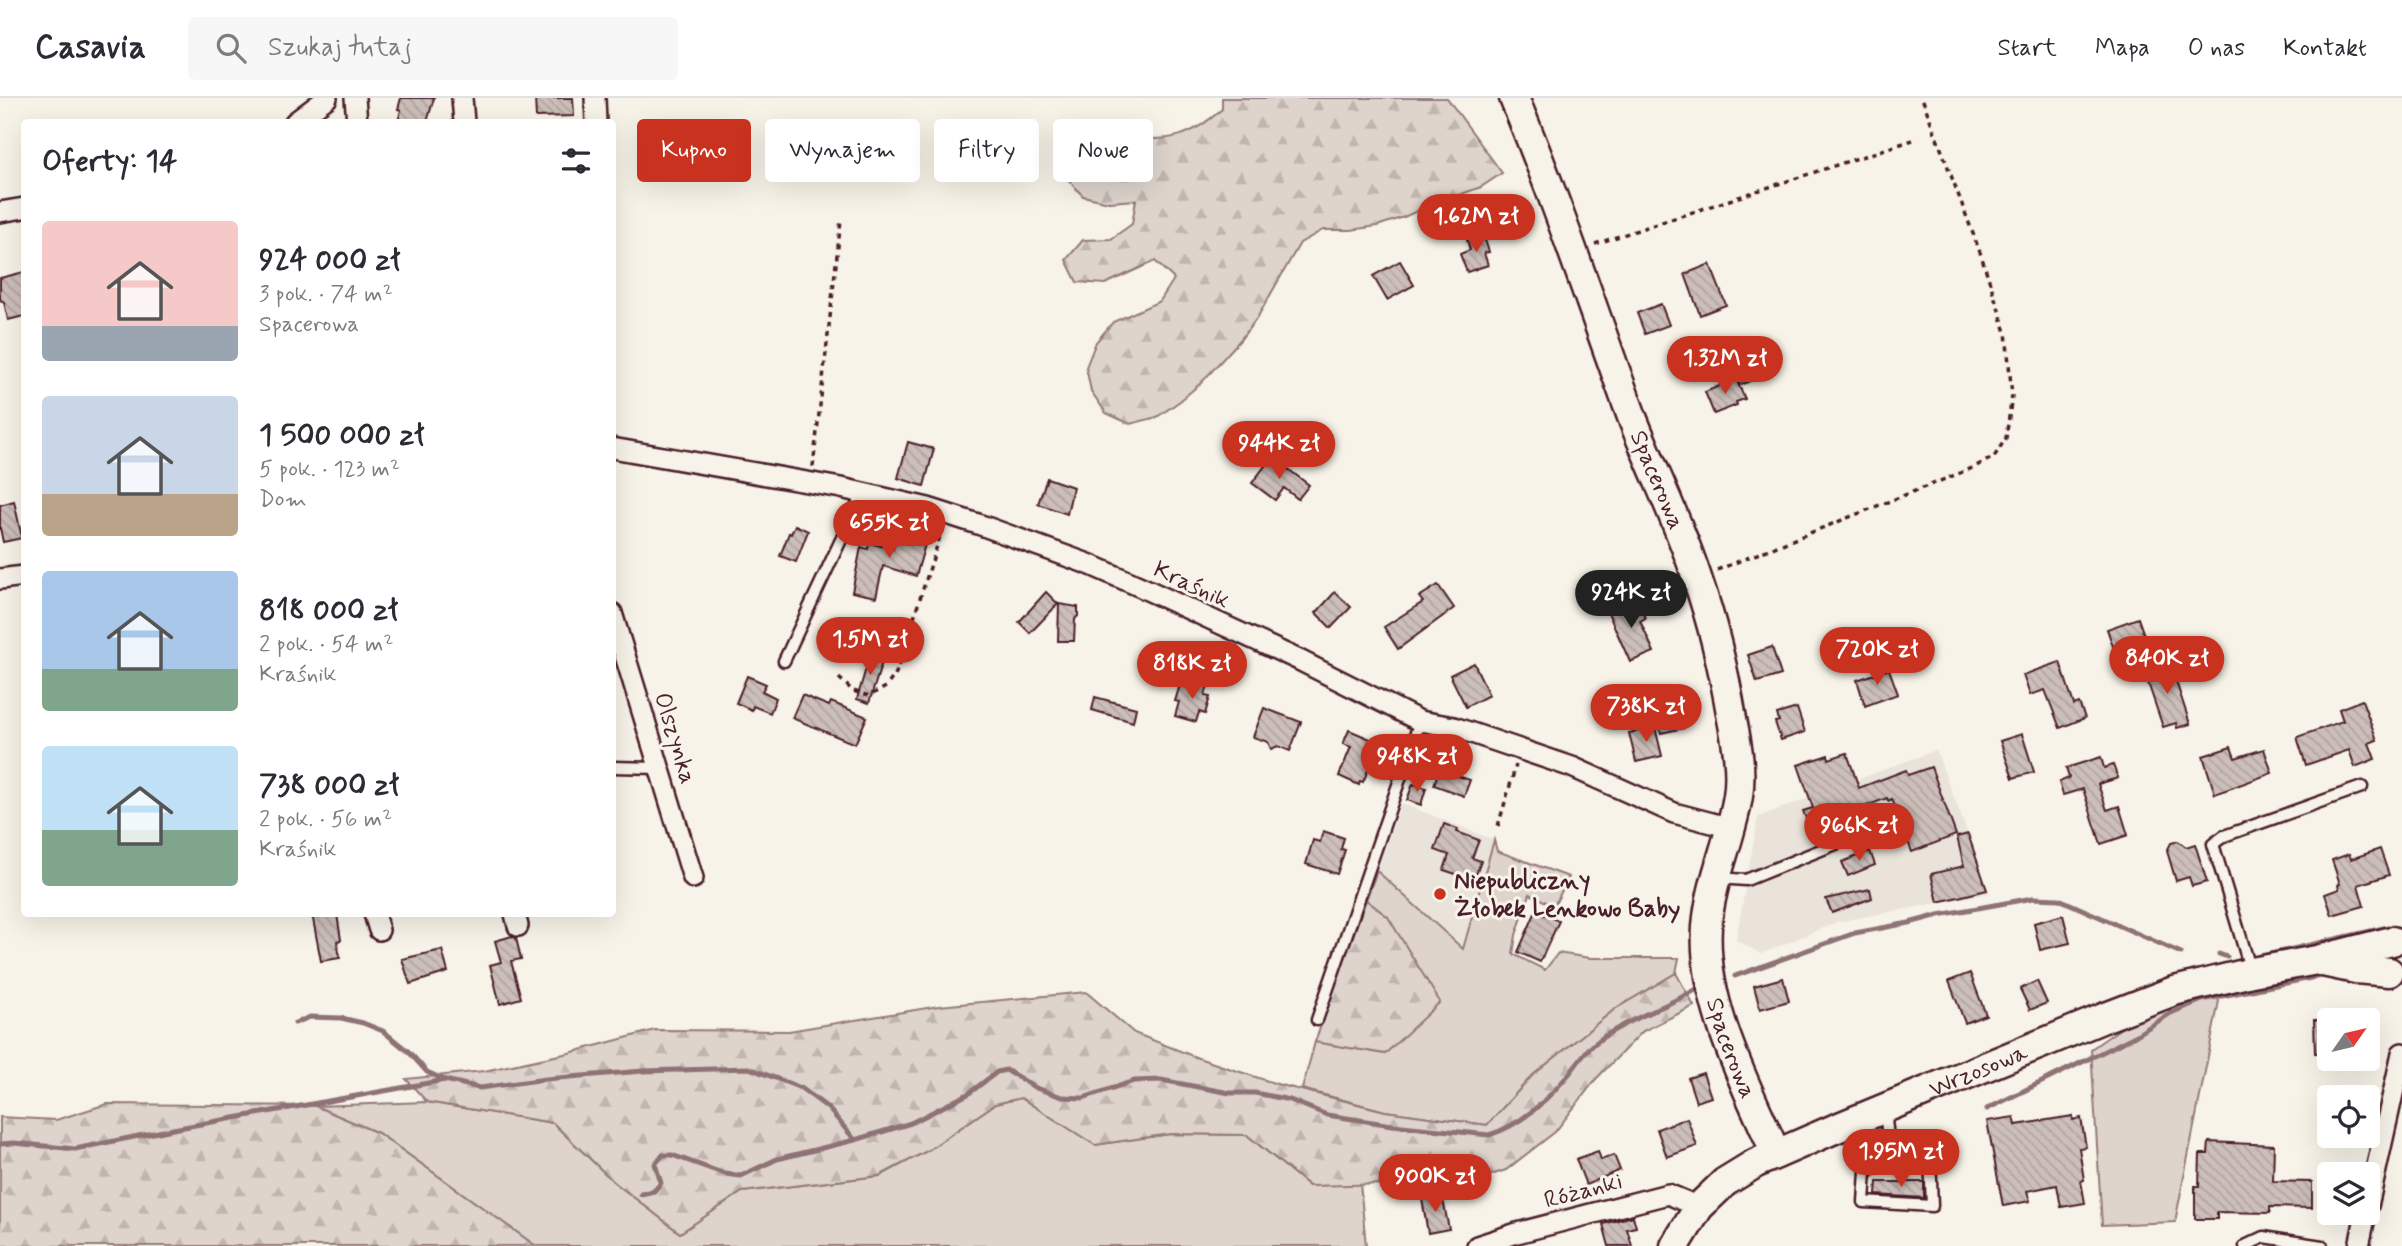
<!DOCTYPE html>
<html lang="pl">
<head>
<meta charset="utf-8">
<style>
	:root { --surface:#fff; --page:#f7f7f7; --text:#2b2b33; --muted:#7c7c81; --line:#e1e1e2; --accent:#c8321e }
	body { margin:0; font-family:Mynerve,sans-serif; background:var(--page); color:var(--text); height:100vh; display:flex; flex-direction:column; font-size:26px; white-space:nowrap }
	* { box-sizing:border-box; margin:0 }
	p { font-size:23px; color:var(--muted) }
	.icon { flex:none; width:38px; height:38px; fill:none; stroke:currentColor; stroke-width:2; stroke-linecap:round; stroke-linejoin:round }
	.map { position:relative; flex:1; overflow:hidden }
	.drawer { position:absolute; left:21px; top:21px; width:595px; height:798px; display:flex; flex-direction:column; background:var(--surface); border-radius:7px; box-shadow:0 7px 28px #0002 }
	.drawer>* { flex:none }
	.guide { position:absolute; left:637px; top:21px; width:665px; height:63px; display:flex; gap:14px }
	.needle { width:46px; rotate:56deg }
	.controls { position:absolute; left:2317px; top:910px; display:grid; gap:14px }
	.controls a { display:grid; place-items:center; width:63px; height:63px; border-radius:7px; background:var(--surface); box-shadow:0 7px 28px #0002; font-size:35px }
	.price { position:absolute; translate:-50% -60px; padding:0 16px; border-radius:24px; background:var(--accent); color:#fff; font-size:23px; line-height:46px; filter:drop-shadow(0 2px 4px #0008) }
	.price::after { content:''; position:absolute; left:50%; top:42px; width:21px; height:16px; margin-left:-10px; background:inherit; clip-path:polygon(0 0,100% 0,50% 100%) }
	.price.selected { background:#222; color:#fff }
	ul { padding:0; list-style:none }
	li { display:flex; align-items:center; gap:21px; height:175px; padding:0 21px }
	li span { display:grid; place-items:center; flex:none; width:196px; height:140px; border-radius:7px; color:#555 }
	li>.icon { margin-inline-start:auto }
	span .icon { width:84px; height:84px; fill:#fffc; stroke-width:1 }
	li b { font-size:30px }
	h2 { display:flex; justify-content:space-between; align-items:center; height:84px; padding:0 21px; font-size:30px }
	.pill { padding:0 24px; border-radius:7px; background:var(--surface); box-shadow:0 7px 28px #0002; font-size:24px; line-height:63px }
	.pill.selected { background:var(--accent); color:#fff }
	header { display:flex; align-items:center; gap:42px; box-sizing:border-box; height:98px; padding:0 35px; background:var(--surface); border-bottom:2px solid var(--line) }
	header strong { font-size:33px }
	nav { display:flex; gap:38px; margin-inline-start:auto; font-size:24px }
	.search { width:490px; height:63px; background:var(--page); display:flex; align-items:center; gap:18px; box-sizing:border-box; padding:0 24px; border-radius:7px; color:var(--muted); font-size:26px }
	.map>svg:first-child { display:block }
	.built { fill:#eae3da }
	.green { fill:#ded4cc; stroke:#947a7c; stroke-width:2 }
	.forest { fill:url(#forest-firs); stroke:#947a7c; stroke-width:2 }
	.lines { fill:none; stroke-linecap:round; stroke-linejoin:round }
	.stream { stroke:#8e7275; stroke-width:5 }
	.building { fill:url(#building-back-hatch); stroke:#4a1f2b; stroke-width:2 }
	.lane-casing { stroke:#4a1f2b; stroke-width:15 }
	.street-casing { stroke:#4a1f2b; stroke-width:24 }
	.secondary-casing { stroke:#4a1f2b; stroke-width:33 }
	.path { stroke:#4a1f2b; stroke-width:3.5; stroke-dasharray:5 5; stroke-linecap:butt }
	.lane { stroke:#f7f3e8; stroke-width:10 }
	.street { stroke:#f7f3e8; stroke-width:19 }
	.secondary { stroke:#f7f3e8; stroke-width:28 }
	.poi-dot { fill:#c8321e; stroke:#f7f3e8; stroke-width:2.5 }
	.labels { text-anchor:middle; stroke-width:6; stroke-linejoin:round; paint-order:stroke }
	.street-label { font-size:24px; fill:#4a1f2b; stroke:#f7f3e8 }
	.poi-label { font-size:24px; font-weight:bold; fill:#4a1f2b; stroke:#f7f3e8; text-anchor:start }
</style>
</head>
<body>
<header>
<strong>Casavia</strong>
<div class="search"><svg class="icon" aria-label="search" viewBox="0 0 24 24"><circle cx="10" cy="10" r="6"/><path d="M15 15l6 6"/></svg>Szukaj tutaj</div>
<nav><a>Start</a><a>Mapa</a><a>O nas</a><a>Kontakt</a></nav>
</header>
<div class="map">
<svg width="2402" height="1148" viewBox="0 0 2402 1148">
	<defs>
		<pattern id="forest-firs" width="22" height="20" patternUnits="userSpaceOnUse" patternTransform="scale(1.75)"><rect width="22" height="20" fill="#ded4cc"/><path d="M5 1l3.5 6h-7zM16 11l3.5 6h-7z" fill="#c0b6af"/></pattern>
		<pattern id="building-back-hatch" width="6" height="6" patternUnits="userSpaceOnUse" patternTransform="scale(1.75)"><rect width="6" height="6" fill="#ccbfb9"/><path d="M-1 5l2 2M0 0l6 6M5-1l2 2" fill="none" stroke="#b1a49f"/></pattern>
	</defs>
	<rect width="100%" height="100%" fill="#f7f3e8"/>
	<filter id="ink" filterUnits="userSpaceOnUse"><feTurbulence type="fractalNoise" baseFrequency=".0143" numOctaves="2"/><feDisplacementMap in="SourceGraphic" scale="14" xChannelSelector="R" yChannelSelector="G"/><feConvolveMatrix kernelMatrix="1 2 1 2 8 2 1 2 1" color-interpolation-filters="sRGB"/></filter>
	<g filter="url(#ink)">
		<g class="built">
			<path d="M1936,652L1990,795L1837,824L1761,856L1736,842L1758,719Z"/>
			<path d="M1401,705L1494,742L1463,851L1377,773Z"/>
		</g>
		<g class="green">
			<path d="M1494,742L1497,753L1569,779L1554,808L1530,796L1516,837L1513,856L1545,872L1558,855L1590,860H1679L1676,875L1615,911L1532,978L1487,1027L1385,1013L1302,991L1315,944L1385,956L1388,819L1366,802L1377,773L1463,851Z"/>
			<path d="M2213,893L2219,903L2175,1124L2102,1127L2091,951L2124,928L2163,908Z"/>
			<path d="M1021,1000L1095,1047L1170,1036L1247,1037L1309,1088L1360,1085L1366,1148H536L378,1035L315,1008L427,1004L553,1025L614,1084L680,1135L742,1094L880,1078L927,1053L995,1006Z"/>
		</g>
		<g class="forest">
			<path d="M1222,0H1447L1502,75L1481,89L1428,108L1404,119L1377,128L1351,132H1323L1300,145L1257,220L1240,242L1202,284L1180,303L1157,319L1130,326L1106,315L1091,293L1086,269L1096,244L1113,224L1160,203L1174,181L1155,163L1105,186L1077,184L1066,162L1083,142L1111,141L1132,126L1136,102L1109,104L1083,98L1066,79L1071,55C1078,50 1087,42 1094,40C1105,37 1121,39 1132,40C1172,44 1192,38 1222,11Z"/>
			<path d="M1366,802L1388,819L1440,904L1385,956L1315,944Z"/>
			<path d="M1676,875L1694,908L1643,933L1596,981L1555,1034L1506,1072L1470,1084L1309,1088L1247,1037L1170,1036L1095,1047L1021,1000L995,1006L927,1053L879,1078L742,1094L680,1135L614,1084L553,1025L427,1004L406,981L484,973L569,955L655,932L789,933L939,908L1086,894L1134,935L1198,960L1277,986L1385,1013L1487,1027L1532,978L1615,911Z"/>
			<path d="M107,1006L315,1008L378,1035L536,1148H0V1019L56,1022Z"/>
		</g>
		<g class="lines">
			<g class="stream">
				<path d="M2219,856L2227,859"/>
				<path d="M2257,859L2388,829"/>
				<path d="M1735,878L1855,835L1909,825L1939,817L2033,800L2059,801L2181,855"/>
				<path d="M295,925L310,919L341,920L363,925L383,933L409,954L427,974L445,982L480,990L546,981L643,973L749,970L801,990L828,1010L855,1042"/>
				<path d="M1987,1011L2135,938L2171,915L2202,902L2326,877"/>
				<path d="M0,1046L14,1045L75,1051L173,1031L445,982"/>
				<path d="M641,1096L654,1093L661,1085L655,1066L663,1057H672L725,1076L741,1078L777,1061L855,1042L911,1025L968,996L997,974L1006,972L1036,990L1062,999L1083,1000L1134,983L1161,982L1230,995H1255L1290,1002L1327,1017L1392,1027L1489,1037C1522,1027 1547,1002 1569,976C1579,963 1588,949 1602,940C1631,920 1666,909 1697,891"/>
			</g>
		</g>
		<g class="building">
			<path d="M401,0H434L427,24H398L401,12L398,11Z"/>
			<path d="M535,0H573L574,18L536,19Z"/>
			<path d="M1483,136L1489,154L1484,155L1488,167L1467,174L1460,156L1470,152L1467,142Z"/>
			<path d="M1400,163L1414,187L1387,202L1373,178Z"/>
			<path d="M1710,166L1726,207L1700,217L1685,176Z"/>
			<path d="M24,174V218L8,222L4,204L0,202V180Z"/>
			<path d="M1661,206L1669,227L1645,236L1637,215Z"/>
			<path d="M1758,258L1766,277L1740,287L1732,269Z"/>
			<path d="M1736,281L1745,301L1736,304L1737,307L1714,316L1705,294Z"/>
			<path d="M908,344L934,351L924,388L898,380Z"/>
			<path d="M1272,359L1309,387L1298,401L1284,390L1275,402L1252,385Z"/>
			<path d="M1047,380L1073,389L1067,416L1038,406Z"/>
			<path d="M14,403L22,440L3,444L0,430V407Z"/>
			<path d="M795,427L808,433L796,464L780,458L789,435L791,436Z"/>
			<path d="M900,428L928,436L916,478L883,468L876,499L852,494L861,449L868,451L869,445L893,451Z"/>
			<path d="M1438,487L1454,510L1398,551L1384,529L1423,504L1419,499Z"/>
			<path d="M1046,494L1058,506L1030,535L1019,524Z"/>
			<path d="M1335,494L1351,509L1331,530L1316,515Z"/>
			<path d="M1620,504L1623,511L1638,504L1646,520L1640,523L1654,554L1630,564L1606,510Z"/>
			<path d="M1059,506L1078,509V518L1075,521L1074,543H1058Z"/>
			<path d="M2138,520L2146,543L2115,554L2107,531Z"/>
			<path d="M1772,549L1781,577L1757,584L1748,557Z"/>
			<path d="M871,553L884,558L869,605L857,601Z"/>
			<path d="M2060,564L2074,607L2079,605L2085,620L2060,630L2045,592L2030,597L2023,577Z"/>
			<path d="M1474,565L1489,597L1466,609L1450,577Z"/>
			<path d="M2170,565L2190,626L2177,630L2176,625L2163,629L2144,573Z"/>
			<path d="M1889,571L1898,596L1865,608L1857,582Z"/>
			<path d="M747,578L766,586L762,593L776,600L770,615L753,608L752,612L736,605Z"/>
			<path d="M1189,581L1208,587L1205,598L1210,599L1205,616L1199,614L1196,624L1175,618L1179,604L1175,603L1180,587L1186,589Z"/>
			<path d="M802,597L829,608L831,604L867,619L855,646L792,620Z"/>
			<path d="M1095,599L1136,610L1133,624L1092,612Z"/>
			<path d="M1678,600L1684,630L1661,635L1654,605Z"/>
			<path d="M2362,602L2377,642L2369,645L2375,661L2355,669L2349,652L2306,667L2297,639L2343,623L2339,611Z"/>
			<path d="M1264,610L1301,624L1290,653L1278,648L1271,651L1268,644L1253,639Z"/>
			<path d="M1797,610L1805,634L1781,642L1775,624L1779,623L1777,616Z"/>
			<path d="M1655,629L1662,658L1636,664L1629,635Z"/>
			<path d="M1349,632L1380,645L1363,684L1360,683L1359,687L1339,678L1351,649L1343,646Z"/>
			<path d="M2022,636L2034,674L2013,680L2000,643Z"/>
			<path d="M2231,649L2235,660L2264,651L2272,675L2215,696L2203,658Z"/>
			<path d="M1847,655L1859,690L1906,672L1908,677L1931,669L1956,737L1912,754L1892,701L1888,703L1887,700L1861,710L1864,717L1857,720L1858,724L1814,741L1803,713L1813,710L1798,667L1828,657L1829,661Z"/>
			<path d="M1444,656L1460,661L1455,677L1470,682L1464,698L1434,687Z"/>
			<path d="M2101,659L2104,670L2113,667L2118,680L2098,686L2107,712L2119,708L2128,737L2101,746L2083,691L2063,697L2059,684L2069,680L2066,670Z"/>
			<path d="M1413,686L1426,690L1421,707L1407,702Z"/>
			<path d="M1444,726L1458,731L1457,734L1479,742L1472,760L1481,763L1474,782L1444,772L1449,757L1435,752Z"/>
			<path d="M1323,733L1344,740L1341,751L1345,752L1337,776L1306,766L1313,742L1320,744Z"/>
			<path d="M1968,736L1987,792L1938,804L1931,776L1964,768L1957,739Z"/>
			<path d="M2178,743L2186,749L2195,746L2207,784L2192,788L2189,779L2176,783L2167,753L2171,745Z"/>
			<path d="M2380,751L2389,777L2358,787L2364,808L2332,817L2325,796L2339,791L2338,787L2340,786L2332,762L2349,756L2351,761Z"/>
			<path d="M1870,753L1875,767L1848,778L1842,764Z"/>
			<path d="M1870,791L1872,800L1832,815L1826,801Z"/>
			<path d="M1536,813L1559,823L1540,864L1518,854Z"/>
			<path d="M312,816H337L341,842L337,843L340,860L321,863Z"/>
			<path d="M2063,817L2070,845L2040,852L2034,825Z"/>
			<path d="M512,838L516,840L521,861L511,863L521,900L500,906L490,867L501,864L495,843Z"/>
			<path d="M442,852L448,874L410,886L402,861Z"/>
			<path d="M1970,875L1986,917L1965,925L1949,883Z"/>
			<path d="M1783,880L1789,903L1760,911L1754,888Z"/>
			<path d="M2037,883L2047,905L2030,912L2020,891Z"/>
			<path d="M2314,922H2329V955H2315Z"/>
			<path d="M1703,975L1711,999L1696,1004L1688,980Z"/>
			<path d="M2073,1018V1022L2081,1020L2086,1049L2079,1050L2084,1082L2081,1083L2085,1105L2061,1109L2057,1087L2027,1093L2030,1103L2003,1108L1987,1023L2014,1019L2016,1027Z"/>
			<path d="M1687,1020L1697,1048L1667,1059L1657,1031Z"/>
			<path d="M2209,1044L2274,1047L2273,1083L2312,1084V1110L2270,1109V1115L2217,1114V1121H2195V1088H2199L2200,1056H2208Z"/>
			<path d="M1598,1053L1601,1062L1614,1057L1620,1072L1586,1087L1576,1061Z"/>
			<path d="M1877,1084H1924V1100L1876,1097Z"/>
			<path d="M1442,1097L1449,1131L1428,1135L1422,1101Z"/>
			<path d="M1633,1118L1636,1129L1627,1131L1632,1148H1609L1603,1126Z"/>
		</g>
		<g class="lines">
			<defs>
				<g id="lane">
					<path d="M784,563L863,395"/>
					<path d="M612,669L659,670"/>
					<path d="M1718,780L1746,782L1883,727"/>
					<path d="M2250,870L2213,746L2224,738L2362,689"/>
					<path d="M1317,922L1420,623"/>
					<path d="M1882,1012L1886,1022L1891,1065L1930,1058L1932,1108L1864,1104L1866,1073L1891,1065"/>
					<path d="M2245,1148L2264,1139L2322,1148"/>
				</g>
				<g id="street">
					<path d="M355,0L357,24"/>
					<path d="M462,0L464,24"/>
					<path d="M595,0L596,24"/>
					<path d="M295,24L327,0"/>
					<path d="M0,114L24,110"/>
					<path d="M612,350L841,390L928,410L978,426L1091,467L1141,489L1299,562L1420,623L1454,629L1572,669L1674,715L1731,730"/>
					<path d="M0,481L24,478"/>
					<path d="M612,515L693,780"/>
					<path d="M374,816L379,832"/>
					<path d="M515,816L518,828"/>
					<path d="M2368,1108L2402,955"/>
					<path d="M1477,1148L1517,1135L1668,1096L1699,1109"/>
					<path d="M2359,1148L2366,1115"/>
				</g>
				<g id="secondary">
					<path id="s1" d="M1514,0C1558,105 1593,213 1632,319C1653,373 1679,425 1697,480C1713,526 1724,573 1732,621C1737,646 1742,673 1738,698C1731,742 1710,784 1707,829C1702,905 1746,987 1776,1056"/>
					<path d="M2323,864L2356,871L2389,874"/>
					<path id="s2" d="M1675,1148L1699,1109L1725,1084L1756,1065L1832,1032L2106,919L2174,893L2252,874L2317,862L2392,843"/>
				</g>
			</defs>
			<use href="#lane" class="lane-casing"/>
			<use href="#street" class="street-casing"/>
			<use href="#secondary" class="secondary-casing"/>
			<g class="path">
				<path d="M1595,146L1913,42"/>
				<path d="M813,369L841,122"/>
				<path d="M1717,472L1970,371L1994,359L2006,340L2012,298L2006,234L1981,157L1922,0"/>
				<path d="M839,580L853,593L869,598L886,589L896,575L942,432"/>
				<path d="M1498,728L1516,667"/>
			</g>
			<use href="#lane" class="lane"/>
			<use href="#street" class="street"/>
			<use href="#secondary" class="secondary"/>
		</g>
	</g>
	<circle class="poi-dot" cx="1440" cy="796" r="7"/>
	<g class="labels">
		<g class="street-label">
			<text dy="8" stroke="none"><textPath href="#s1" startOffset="408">Spacerowa</textPath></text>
			<text transform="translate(1192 486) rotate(25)" y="8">Kraśnik</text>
			<text transform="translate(676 640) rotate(73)" y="8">Olszynka</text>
			<text dy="8" stroke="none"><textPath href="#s1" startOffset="996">Spacerowa</textPath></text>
			<text dy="8" stroke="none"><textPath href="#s2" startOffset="359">Wrzosowa</textPath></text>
			<text transform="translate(1583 1092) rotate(-15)" y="8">Różanki</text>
		</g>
		<g class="poi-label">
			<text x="1454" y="790">Niepubliczny<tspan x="1454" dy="28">Żłobek Lenkowo Baby</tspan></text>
		</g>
	</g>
</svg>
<div class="controls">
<a><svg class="needle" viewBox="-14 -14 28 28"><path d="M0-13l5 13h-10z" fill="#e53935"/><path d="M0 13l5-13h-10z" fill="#7c7c81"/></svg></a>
<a><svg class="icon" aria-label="locate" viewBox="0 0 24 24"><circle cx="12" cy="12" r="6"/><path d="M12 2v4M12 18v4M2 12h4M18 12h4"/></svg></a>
<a><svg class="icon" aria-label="layers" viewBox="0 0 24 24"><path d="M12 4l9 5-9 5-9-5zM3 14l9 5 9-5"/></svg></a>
</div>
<b class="price" style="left:1476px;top:156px">1.62M zł</b>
<b class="price" style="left:1725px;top:298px">1.32M zł</b>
<b class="price" style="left:1279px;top:383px">944K zł</b>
<b class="price" style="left:889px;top:462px">655K zł</b>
<b class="price selected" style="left:1631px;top:532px">924K zł</b>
<b class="price" style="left:870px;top:579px">1.5M zł</b>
<b class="price" style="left:1877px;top:589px">720K zł</b>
<b class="price" style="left:2167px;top:598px">840K zł</b>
<b class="price" style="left:1192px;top:603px">818K zł</b>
<b class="price" style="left:1646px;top:646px">738K zł</b>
<b class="price" style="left:1417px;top:696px">948K zł</b>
<b class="price" style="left:1859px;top:765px">966K zł</b>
<b class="price" style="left:1901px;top:1091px">1.95M zł</b>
<b class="price" style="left:1435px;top:1116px">900K zł</b>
<div class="guide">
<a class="pill selected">Kupno</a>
<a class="pill">Wynajem</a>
<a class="pill">Filtry</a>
<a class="pill">Nowe</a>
</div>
<section class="drawer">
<h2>Oferty: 14<svg class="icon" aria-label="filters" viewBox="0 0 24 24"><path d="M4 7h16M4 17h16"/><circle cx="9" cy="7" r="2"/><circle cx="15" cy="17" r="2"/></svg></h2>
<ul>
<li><span style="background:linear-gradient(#f6c9c9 75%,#9aa5b1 0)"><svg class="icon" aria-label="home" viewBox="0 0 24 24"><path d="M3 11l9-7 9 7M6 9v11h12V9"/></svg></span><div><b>924 000 zł</b><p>3 pok. · 74 m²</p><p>Spacerowa</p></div></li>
<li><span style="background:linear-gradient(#c9d6e8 70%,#b9a48a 0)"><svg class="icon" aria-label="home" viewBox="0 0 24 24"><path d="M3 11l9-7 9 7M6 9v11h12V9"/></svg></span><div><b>1 500 000 zł</b><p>5 pok. · 123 m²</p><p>Dom</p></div></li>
<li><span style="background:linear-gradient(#a9c7e8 70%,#7fa58c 0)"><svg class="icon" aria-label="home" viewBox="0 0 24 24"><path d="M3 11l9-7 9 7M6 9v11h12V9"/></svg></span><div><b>818 000 zł</b><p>2 pok. · 54 m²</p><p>Kraśnik</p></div></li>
<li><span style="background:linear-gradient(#bfe0f5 60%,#7fa58c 0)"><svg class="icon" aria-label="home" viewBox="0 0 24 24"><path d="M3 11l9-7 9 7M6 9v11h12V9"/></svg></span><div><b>738 000 zł</b><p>2 pok. · 56 m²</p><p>Kraśnik</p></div></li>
</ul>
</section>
</div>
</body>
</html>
